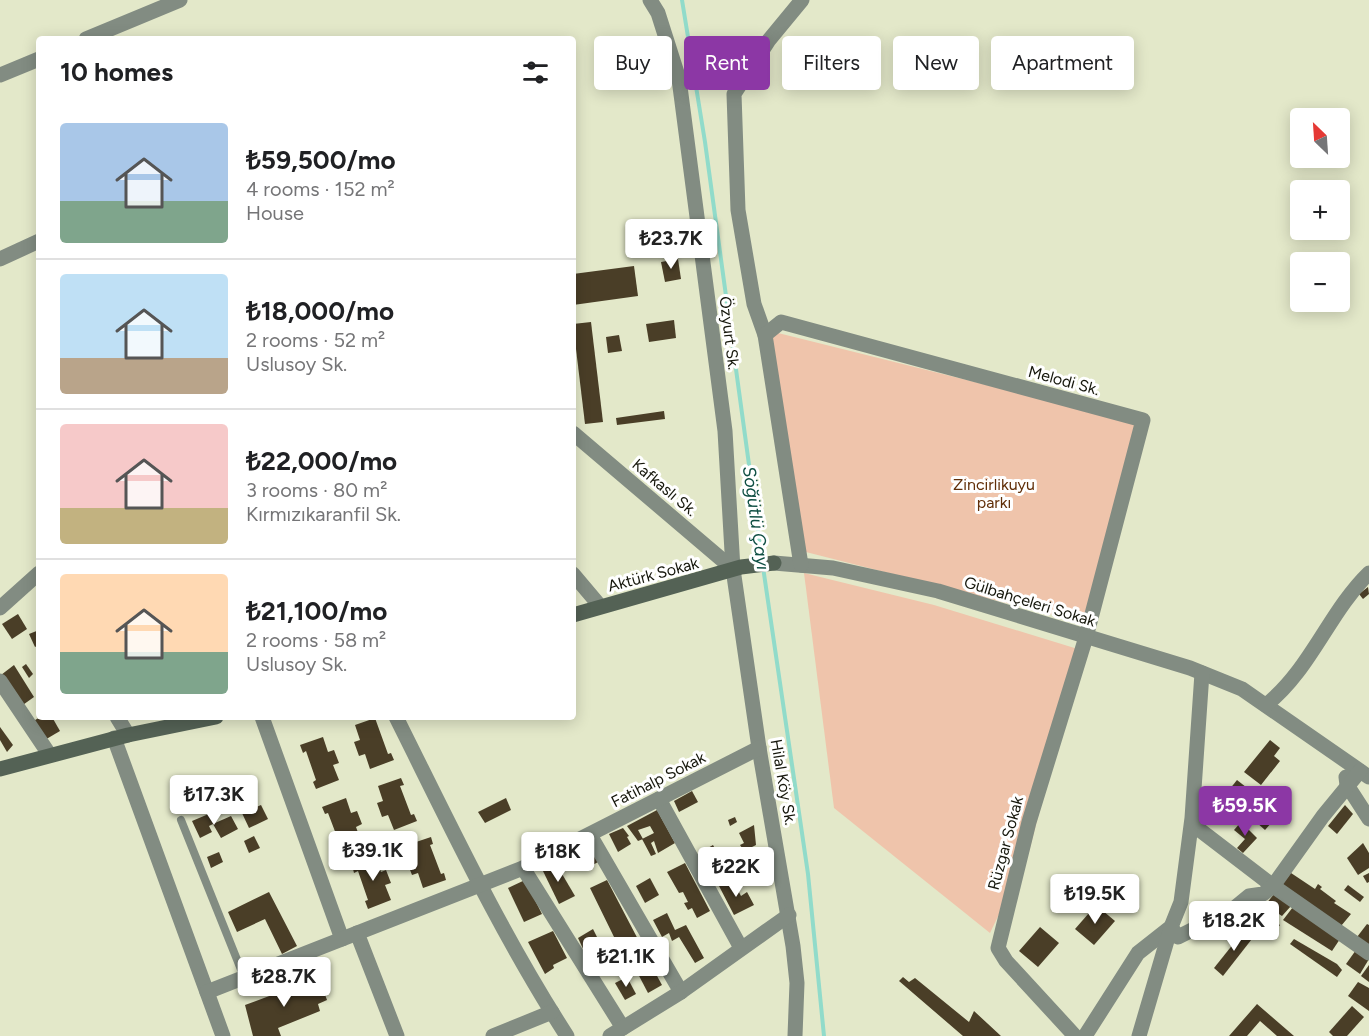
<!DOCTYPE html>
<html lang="en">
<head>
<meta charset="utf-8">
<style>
	:root { --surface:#fff; --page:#f6f6f6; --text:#202124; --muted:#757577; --line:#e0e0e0; --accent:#8c37a5 }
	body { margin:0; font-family:Figtree,sans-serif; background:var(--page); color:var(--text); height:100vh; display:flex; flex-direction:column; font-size:22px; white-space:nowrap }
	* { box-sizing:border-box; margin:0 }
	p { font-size:20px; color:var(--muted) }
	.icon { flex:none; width:33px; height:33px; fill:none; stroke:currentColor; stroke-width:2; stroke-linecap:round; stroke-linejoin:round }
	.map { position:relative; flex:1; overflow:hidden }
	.details { position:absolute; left:36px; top:36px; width:540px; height:684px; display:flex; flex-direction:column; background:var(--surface); border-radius:6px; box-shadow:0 3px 15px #0003 }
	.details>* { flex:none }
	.top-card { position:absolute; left:594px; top:36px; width:570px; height:54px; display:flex; gap:12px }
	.needle { width:39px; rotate:335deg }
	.tools { position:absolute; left:1290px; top:108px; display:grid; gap:12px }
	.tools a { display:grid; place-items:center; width:60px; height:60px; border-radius:6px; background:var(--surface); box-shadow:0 3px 15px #0003; font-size:30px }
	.price { position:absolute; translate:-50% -51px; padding:0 14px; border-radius:6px; background:#fff; color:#222; font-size:20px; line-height:39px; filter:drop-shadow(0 2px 3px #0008) }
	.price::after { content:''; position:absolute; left:50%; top:36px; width:18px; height:14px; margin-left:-9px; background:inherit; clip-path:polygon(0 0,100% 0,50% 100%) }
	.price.selected { background:var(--accent); color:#fff }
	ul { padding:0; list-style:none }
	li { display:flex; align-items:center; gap:18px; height:150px; padding:0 24px }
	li+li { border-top:2px solid var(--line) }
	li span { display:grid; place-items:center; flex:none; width:168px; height:120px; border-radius:6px; color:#555 }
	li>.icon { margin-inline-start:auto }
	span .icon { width:72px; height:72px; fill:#fffc; stroke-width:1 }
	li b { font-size:26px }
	h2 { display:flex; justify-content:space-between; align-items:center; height:72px; padding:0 24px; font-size:26px }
	.chip { padding:0 21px; border-radius:6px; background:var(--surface); box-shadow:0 3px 15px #0003; font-size:21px; line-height:54px }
	.chip.selected { background:var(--accent); color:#fff }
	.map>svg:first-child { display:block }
	.green { fill:#efc4ab }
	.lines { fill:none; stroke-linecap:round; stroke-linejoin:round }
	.stream { stroke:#91dbca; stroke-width:4 }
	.building { fill:#4a3e27 }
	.lane { stroke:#828c82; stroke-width:8 }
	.street { stroke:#828c82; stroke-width:15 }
	.secondary { stroke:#546255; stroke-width:15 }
	.labels { text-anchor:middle; stroke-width:6; stroke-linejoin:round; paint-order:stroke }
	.street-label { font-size:16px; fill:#15160b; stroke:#fff }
	.park-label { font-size:16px; fill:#612f09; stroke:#fff }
	.water-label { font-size:18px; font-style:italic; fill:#0f4f43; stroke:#fff }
</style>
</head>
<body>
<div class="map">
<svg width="1369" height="1036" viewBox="0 0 1369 1036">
	<rect width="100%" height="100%" fill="#e3e8c9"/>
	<g class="green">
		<path d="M770,331L1139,423L1085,623L802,551Z"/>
		<path d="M804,573L934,605L1081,650L1029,852L990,933L834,808Z"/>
	</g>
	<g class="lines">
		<g class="stream">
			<path d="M682,0L705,142L762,560"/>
			<path d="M763,567L808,874L824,1036"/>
		</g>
	</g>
	<g class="building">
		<path d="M678,259L681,279L665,282L661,262Z"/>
		<path d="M634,266L638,296L573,305V274Z"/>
		<path d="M674,320L676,338L649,342L646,324Z"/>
		<path d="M591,322L603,422L585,424L573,324Z"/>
		<path d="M619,335L622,351L608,353L606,337Z"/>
		<path d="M664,411L665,419L617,425L616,418Z"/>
		<path d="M1368,587L1369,594L1363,599L1359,594Z"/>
		<path d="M18,614L27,629L12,639L2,624Z"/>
		<path d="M39,630V645L35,647L29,634Z"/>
		<path d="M26,664L33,674L29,678L22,667Z"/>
		<path d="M14,665L34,697L20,707L1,675Z"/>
		<path d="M40,717H52L60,731L43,741L32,722Z"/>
		<path d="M375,718L388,754L391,753L394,760L370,769L365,754L359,756L354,742L360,740L355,725Z"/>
		<path d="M0,727L13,745L7,752L0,740Z"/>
		<path d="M323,737L328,752L334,750L339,763L333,765L339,780L316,789L313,782L316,780L306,751L303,753L300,745Z"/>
		<path d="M1270,740L1280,748L1274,756L1280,761L1261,785L1244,772Z"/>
		<path d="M401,778L404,785L400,786L411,815L414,814L417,821L394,830L388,815L382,817L377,803L383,801L378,786Z"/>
		<path d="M1237,780L1251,791L1235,811L1221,800Z"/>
		<path d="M692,791L698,802L679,812L674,801Z"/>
		<path d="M346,798L351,813L357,811L362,824L356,827L361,841L338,850L335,843L339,842L328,813L325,814L322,807Z"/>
		<path d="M506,798L511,810L485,823L478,812Z"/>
		<path d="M1263,802L1278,815L1265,830L1256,822L1259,818L1254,813Z"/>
		<path d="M261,805L268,819L249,828L242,813Z"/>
		<path d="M1345,805L1353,814L1337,834L1328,826Z"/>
		<path d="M657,810L675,843L658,853L654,841L651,843L656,854L651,856L642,839L654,833L650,826L638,830L643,839L638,841L627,826Z"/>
		<path d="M211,813L215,823L231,816L238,829L221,838L213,824L209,826L212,832L200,838L192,821Z"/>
		<path d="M735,817L737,822L730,826L728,820Z"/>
		<path d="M1241,822L1257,838L1243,853L1237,848L1245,839L1234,830Z"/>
		<path d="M754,825L756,845L744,851L740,845L744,843L739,833Z"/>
		<path d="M623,828L629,836L627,837L631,844L618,852L609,834Z"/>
		<path d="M254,836L260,848L249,853L244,841Z"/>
		<path d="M431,837L433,844L430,845L441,874L444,873L446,880L423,888L418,873L412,875L407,862L413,860L407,845Z"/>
		<path d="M1363,843L1369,853V868L1358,875L1347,858Z"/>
		<path d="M713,845L722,862L734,856L743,874L732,879L727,869L713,876L701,852Z"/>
		<path d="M589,846L598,862L584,870L580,863L571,868L565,858Z"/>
		<path d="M219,852L223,862L211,868L207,857Z"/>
		<path d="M375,857L381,872L386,870L391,883L385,885L391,900L368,909L365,901L368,900L358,871L354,873L352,865Z"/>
		<path d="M555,862L575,896L559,904L542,869Z"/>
		<path d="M685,863L710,911L697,918L692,908L688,910L684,903L688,902L683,892L679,893L667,872Z"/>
		<path d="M1291,873L1315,889L1318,884L1322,887L1320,889L1336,901L1334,903L1351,914L1341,926L1281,885Z"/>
		<path d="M1369,873V882L1367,883L1363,876Z"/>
		<path d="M650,878L659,895L645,903L636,886Z"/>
		<path d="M732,879L741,896L747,892L754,905L734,915L719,886Z"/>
		<path d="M525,880L542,914L524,922L508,888Z"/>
		<path d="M607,880L642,947L629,954L620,937L615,939L590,888Z"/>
		<path d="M1348,885L1364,897L1360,902L1344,890Z"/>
		<path d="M269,892L297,946L282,954L265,919L237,932L228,912Z"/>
		<path d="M1274,894L1291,906L1282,916L1273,910L1268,917L1280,925L1274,933L1254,919Z"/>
		<path d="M1096,905L1115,921L1094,945L1075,929Z"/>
		<path d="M1293,907L1340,939L1332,951L1283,920Z"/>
		<path d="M667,913L675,930L686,925L704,958L695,963L679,937L672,941L669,933L662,937L653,920Z"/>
		<path d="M1367,924L1369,925V945L1357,937Z"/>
		<path d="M1040,927L1059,943L1038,967L1019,951Z"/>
		<path d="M1246,928L1255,935L1223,976L1214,968Z"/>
		<path d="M593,929L602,947L586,955L578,938Z"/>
		<path d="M553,931L567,958L553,965L554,968L545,974L528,942Z"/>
		<path d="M1294,939L1337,964L1342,970L1337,977L1290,944Z"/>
		<path d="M1356,950L1369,959L1360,974L1346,964Z"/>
		<path d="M651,965L662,985L648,993L637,972Z"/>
		<path d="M1369,965V982L1361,976Z"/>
		<path d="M627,977L636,994L625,1000L615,983Z"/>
		<path d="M903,977L909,982L915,978L969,1022L974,1011L1001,1036H963L899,981Z"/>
		<path d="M309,981L310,984L320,981L327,1000L318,1004L320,1011L278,1028L281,1036H253L245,1005Z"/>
		<path d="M1358,982L1369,988V1011L1348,996Z"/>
		<path d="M1257,1004L1294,1036H1277L1260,1021L1247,1036H1229Z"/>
		<path d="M1352,1006L1364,1017L1347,1036H1333L1329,1032Z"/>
	</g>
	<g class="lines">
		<path class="lane" d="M181,820L244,977"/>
		<g class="street">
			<path d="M650,0L658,13L679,79L725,431L733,569L759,748L793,946L797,983L795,1036"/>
			<path d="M86,39L180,0"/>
			<path d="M0,75L39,59"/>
			<path d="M0,259L39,241"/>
			<path d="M765,335L754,304L738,210L734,94L769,40L802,0"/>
			<path d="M573,433L733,569"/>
			<path d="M774,563L833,568L938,591L1190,668L1242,689L1369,777"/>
			<path d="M801,565L765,335L781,322L1143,420L1086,637L1029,822L998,948L1006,961L1075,1036"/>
			<path d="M573,574L600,606"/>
			<path d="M0,608L39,573"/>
			<path d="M0,681L49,754"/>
			<path d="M1266,705C1311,669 1329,612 1369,573"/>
			<path d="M117,717L128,735"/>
			<path d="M262,717L342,939"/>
			<path d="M396,717C450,825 501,934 567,1036"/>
			<path d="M114,738L223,1036"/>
			<path d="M1346,777L1347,785L1369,819"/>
			<path d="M659,799L741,948"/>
			<path d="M1192,824L1273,886L1369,953"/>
			<path d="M590,835L681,992"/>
			<path d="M523,868L623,1028"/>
			<path d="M357,933L397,1036"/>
			<path d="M207,992L523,868L759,748"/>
			<path d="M493,1036L552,1012"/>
			<path d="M610,1036L681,992L789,915"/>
			<path d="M1085,1036L1138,953L1171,927L1181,902L1192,818L1202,673"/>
			<path d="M1139,1036L1171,927L1178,937L1232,910L1249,896L1263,894L1273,886L1323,816L1360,771"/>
		</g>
		<g class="secondary">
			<path d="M573,615L741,567L774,563"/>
			<path d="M0,769L128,735L216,717"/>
		</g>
	</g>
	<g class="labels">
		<g class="street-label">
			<text transform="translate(730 333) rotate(83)" y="6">Özyurt Sk.</text>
			<text transform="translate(1064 380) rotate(15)" y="6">Melodi Sk.</text>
			<text transform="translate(665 487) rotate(40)" y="6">Kafkaslı Sk.</text>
			<text transform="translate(653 574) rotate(-15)" y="6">Aktürk Sokak</text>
			<text transform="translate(1030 601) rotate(17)" y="6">Gülbahçeleri Sokak</text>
			<text transform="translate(658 779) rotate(-27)" y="6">Fatihalp Sokak</text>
			<text transform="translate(784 782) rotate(80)" y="6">Hilal Köy Sk.</text>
			<text transform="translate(1005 843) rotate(-75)" y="6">Rüzgar Sokak</text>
		</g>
		<g class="park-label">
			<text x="994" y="490">Zincirlikuyu<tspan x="994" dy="18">parkı</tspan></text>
		</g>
		<g class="water-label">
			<text transform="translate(756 518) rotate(82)" y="6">Söğütlü Çayı</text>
		</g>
	</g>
</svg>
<div class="tools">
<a><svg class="needle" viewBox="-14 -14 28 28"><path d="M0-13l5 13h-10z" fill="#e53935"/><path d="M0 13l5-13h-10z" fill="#757577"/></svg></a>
<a>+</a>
<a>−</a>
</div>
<b class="price" style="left:671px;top:270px">₺23.7K</b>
<b class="price" style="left:214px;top:826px">₺17.3K</b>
<b class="price selected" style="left:1245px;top:837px">₺59.5K</b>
<b class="price" style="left:373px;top:882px">₺39.1K</b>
<b class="price" style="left:558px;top:883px">₺18K</b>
<b class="price" style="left:736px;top:898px">₺22K</b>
<b class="price" style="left:1095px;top:925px">₺19.5K</b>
<b class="price" style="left:1234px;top:952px">₺18.2K</b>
<b class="price" style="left:626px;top:988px">₺21.1K</b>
<b class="price" style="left:284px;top:1008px">₺28.7K</b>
<div class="top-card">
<a class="chip">Buy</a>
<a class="chip selected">Rent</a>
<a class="chip">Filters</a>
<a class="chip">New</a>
<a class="chip">Apartment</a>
</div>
<section class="details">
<h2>10 homes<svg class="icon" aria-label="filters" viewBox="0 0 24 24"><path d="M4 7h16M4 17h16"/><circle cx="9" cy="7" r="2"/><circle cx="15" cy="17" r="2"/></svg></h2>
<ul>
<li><span style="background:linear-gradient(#a9c7e8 65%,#7fa58c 0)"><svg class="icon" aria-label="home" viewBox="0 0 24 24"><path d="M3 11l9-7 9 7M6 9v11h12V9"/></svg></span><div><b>₺59,500/mo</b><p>4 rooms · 152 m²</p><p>House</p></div></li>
<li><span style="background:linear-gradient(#bfe0f5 70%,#b9a48a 0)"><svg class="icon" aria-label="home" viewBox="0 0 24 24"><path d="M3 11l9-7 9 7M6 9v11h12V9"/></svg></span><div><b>₺18,000/mo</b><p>2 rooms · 52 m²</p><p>Uslusoy Sk.</p></div></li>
<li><span style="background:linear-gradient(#f6c9c9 70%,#c2b280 0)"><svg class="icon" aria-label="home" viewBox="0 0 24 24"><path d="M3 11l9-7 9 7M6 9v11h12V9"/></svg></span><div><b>₺22,000/mo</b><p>3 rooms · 80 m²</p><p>Kırmızıkaranfil Sk.</p></div></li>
<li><span style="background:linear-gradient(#ffd9b3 65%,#7fa58c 0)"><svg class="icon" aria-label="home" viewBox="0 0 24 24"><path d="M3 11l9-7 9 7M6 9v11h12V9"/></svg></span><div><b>₺21,100/mo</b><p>2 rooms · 58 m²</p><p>Uslusoy Sk.</p></div></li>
</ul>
</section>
</div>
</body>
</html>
